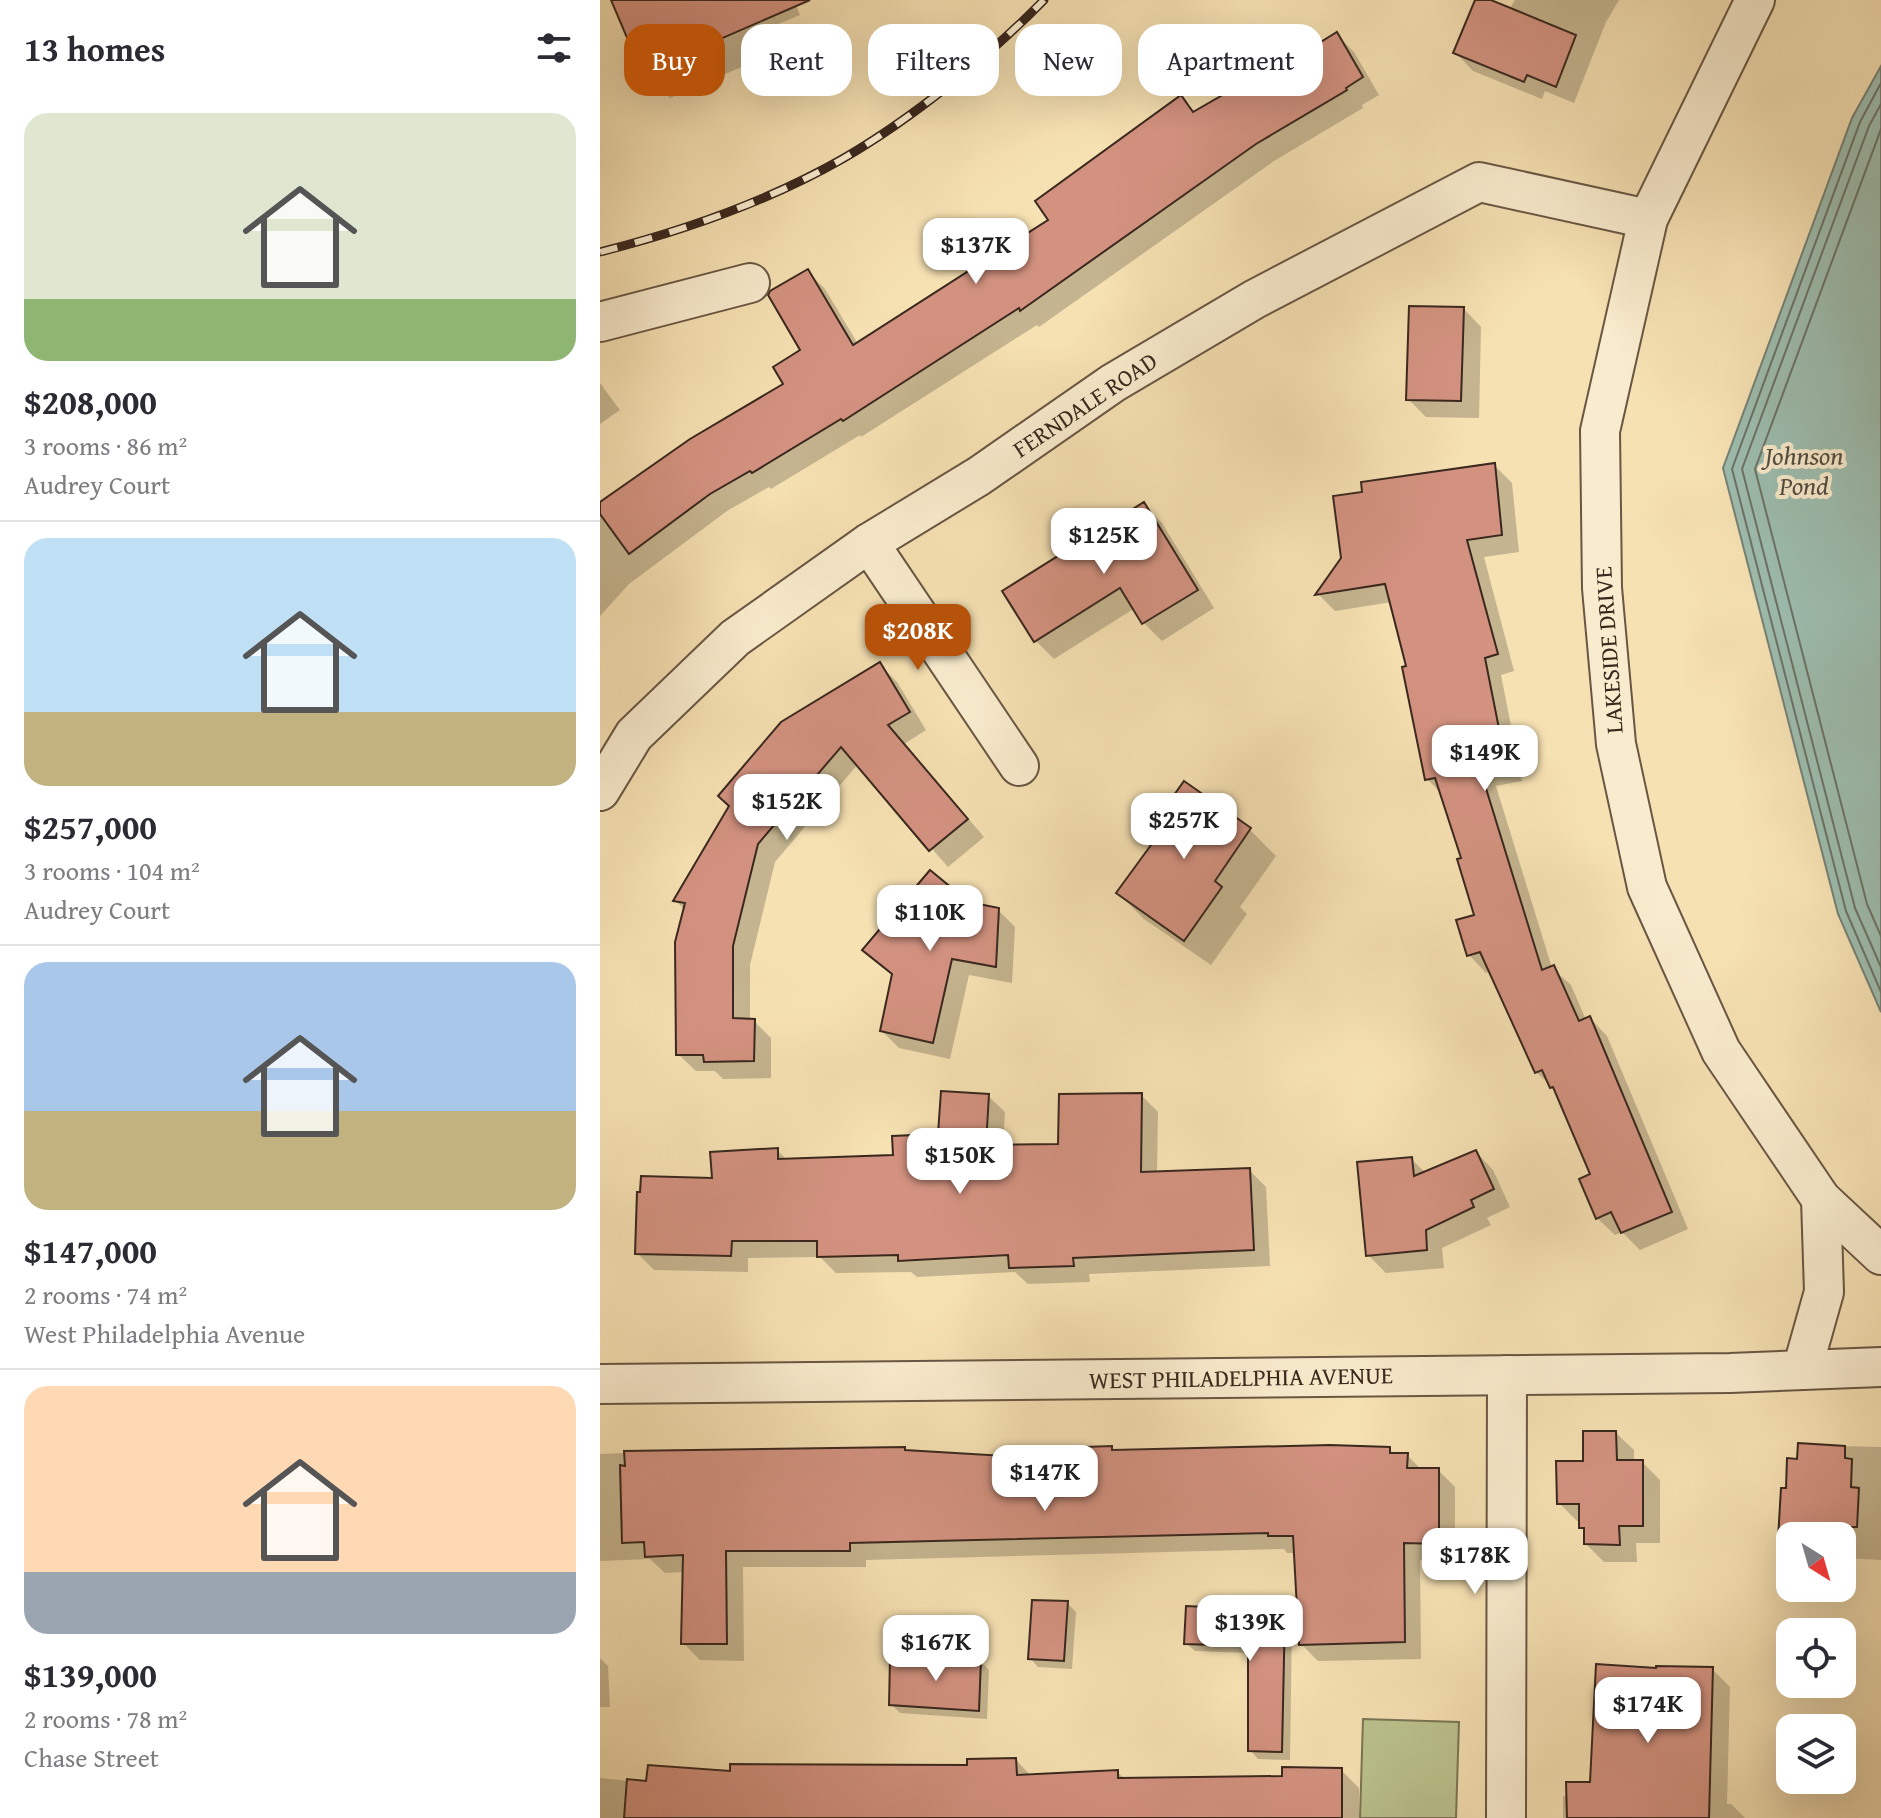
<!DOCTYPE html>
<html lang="en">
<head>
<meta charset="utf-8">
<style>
	:root { --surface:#fff; --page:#f7f7f7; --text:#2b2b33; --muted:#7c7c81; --line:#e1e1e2; --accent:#b45309 }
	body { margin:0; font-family:"Gentium Book Plus",serif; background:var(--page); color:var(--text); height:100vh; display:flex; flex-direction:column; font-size:30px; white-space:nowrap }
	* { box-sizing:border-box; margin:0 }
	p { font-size:26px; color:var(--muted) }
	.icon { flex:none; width:44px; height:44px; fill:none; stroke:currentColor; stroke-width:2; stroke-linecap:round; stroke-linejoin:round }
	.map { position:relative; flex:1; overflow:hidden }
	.drawer { display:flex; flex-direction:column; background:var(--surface); width:600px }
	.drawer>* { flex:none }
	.hud { position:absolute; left:24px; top:24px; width:760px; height:72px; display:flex; gap:16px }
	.needle { width:52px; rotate:143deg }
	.buttons { position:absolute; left:1176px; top:1522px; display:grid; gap:16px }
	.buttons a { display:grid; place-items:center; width:80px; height:80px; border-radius:16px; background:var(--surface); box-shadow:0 8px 32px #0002; font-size:40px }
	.price { position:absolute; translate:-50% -68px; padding:0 18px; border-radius:16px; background:#fff; color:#222; font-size:26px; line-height:52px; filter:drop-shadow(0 2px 4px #0008) }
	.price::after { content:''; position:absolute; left:50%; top:48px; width:24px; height:18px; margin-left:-12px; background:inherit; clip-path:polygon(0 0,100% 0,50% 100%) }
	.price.active { background:var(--accent); color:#fff }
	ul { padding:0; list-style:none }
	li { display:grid; align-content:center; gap:16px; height:424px; padding:0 24px }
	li+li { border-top:2px solid var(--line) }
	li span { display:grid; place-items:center; height:248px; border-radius:24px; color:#555 }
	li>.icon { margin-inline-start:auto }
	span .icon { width:144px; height:144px; fill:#fffc; stroke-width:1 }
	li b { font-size:34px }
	h2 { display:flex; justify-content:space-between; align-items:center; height:96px; padding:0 24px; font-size:34px }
	.chip { padding:0 28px; border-radius:24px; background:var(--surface); box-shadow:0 8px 32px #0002; font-size:28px; line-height:72px }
	.chip.active { background:var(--accent); color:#fff }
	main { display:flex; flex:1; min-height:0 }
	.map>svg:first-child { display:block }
	.green { fill:#bbc38e; stroke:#7a7656; stroke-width:2 }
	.water { fill:#9dbdaf; stroke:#758175; stroke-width:2 }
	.shadow { fill:#0003 }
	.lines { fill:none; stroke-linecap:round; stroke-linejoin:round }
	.shore { stroke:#6c7266; stroke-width:2 }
	.building { fill:#d39280; stroke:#3a281e; stroke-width:2 }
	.minor-casing { stroke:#695643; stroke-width:42 }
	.minor { stroke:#f9ecce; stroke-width:38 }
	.rail-casing { stroke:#3a281e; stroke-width:9 }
	.rail { stroke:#f9ecce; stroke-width:6; stroke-dasharray:18; stroke-linecap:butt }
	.labels { text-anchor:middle; stroke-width:8; stroke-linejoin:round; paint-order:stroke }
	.street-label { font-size:24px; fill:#3a281e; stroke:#f9ecce }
	.water-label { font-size:26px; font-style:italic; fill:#534d42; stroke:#f9ecce }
</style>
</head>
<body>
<main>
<section class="drawer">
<h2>13 homes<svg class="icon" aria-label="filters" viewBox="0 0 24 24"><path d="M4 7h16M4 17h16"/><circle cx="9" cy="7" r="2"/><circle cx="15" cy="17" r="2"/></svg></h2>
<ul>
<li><span style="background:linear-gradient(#dfe7d0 75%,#8fb573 0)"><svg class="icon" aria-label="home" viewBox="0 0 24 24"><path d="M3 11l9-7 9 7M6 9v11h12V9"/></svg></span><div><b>$208,000</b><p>3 rooms · 86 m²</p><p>Audrey Court</p></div></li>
<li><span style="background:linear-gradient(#bfe0f5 70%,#c2b280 0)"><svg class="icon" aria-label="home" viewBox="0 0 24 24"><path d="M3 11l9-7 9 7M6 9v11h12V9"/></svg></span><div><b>$257,000</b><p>3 rooms · 104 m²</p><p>Audrey Court</p></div></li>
<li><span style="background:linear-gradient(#a9c7e8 60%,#c2b280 0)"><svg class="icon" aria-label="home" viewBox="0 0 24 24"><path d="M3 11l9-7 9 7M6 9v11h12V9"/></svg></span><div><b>$147,000</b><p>2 rooms · 74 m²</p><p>West Philadelphia Avenue</p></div></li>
<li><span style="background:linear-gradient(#ffd9b3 75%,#9aa5b1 0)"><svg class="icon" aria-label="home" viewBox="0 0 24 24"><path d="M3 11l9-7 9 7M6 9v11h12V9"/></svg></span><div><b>$139,000</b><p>2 rooms · 78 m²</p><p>Chase Street</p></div></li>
</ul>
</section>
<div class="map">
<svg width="1281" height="1818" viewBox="0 0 1281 1818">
	<rect width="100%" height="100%" fill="#f6e1b3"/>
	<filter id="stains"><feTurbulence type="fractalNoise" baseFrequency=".0025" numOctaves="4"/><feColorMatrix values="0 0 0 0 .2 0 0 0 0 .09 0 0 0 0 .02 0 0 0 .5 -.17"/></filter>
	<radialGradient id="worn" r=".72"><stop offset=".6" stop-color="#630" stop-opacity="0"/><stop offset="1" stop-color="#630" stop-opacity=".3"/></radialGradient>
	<path class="green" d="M763,1719L859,1722L856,1818H760Z"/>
	<path class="water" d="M1281,66V1012L1238,914L1123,468L1252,118Z"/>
	<g class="shadow">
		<path d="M16,0H194L200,15L171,27L181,50L70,98L44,72Z"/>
		<path d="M877,0H886L909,10L915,0H1019L1006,22L974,103L945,91L942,99L873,71L856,53Z"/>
		<path d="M737,35L754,52L779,95L762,105L763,108L674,161L439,327L437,325L261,437L260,435L171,489L169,487L127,511L29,584L0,616V505L186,385L203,350L208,272L225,289L258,344L451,220L581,98L596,113Z"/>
		<path d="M864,309L881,327L879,418L826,417L808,399Z"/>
		<path d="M0,383L20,410L0,424Z"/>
		<path d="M894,465L912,483L919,552L884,557L914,671L901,675L922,781L896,786L952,968L971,985L986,1020L990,1018L1007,1036L1088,1229L1040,1250L1022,1232L1015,1235L997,1218L993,1175L955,1089L936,1072L891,971L886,973L869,955L877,916L863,860L843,795L827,779L809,667L792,602L735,611L718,594Z"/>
		<path d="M544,505L562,523L614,608L562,641L544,623L535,608L454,659L436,641Z"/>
		<path d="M280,665L297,682L326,730L304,744L384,837L348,867L258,764L175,862L150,965V1021H154L171,1038V1078L123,1079L115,1071H96L78,1054L85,910L75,900Z"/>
		<path d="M585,784L650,830L676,856L640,907L647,914L611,965L544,919L518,893L552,845Z"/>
		<path d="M368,904L398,910L415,927L412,983L369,975L350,1059L299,1048L282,1031L294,976L265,950Z"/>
		<path d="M541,1095L558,1112L557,1173L649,1170L666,1187L670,1266L489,1274L490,1282L428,1284L415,1272L317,1277L311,1272L236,1273L220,1257L148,1258V1272L54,1270L37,1253L114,1180L177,1150L188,1161L295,1157L340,1136L388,1096L405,1112L403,1147L460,1145Z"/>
		<path d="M876,1152L893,1170L910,1207L887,1218L891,1225L842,1248L844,1268L786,1273L768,1255L811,1159L826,1173Z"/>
		<path d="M1016,1433L1034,1450V1462H1042L1060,1480V1543H1036L1037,1562H1004L986,1544V1532L981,1527V1521H977L959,1503L985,1462Z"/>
		<path d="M1200,1445L1281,1447V1560L1242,1558V1536H1190V1548L1180,1538L1188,1490L1199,1461Z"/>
		<path d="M512,1448L515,1452L789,1449L795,1455H807L822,1470H838L855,1487V1560H820L821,1659L718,1661L701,1644L696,1553H687L684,1549L266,1560V1567H143L144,1661L100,1660L83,1643L84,1572L65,1573L50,1559L0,1561V1454L76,1451L304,1449L307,1452L458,1461Z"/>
		<path d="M467,1603L476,1612L472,1669L438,1667L430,1658Z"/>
		<path d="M684,1612L692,1621L690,1760L658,1759L650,1750V1653L595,1651L586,1643Z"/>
		<path d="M0,1658L8,1666L10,1707H0Z"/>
		<path d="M380,1661L389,1670L387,1719L300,1713L291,1704Z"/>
		<path d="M1112,1669L1130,1687L1127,1804H1131L1145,1818H963V1796H969L992,1784Z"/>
		<path d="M416,1760L431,1776L517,1772L526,1780L684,1778L741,1770L759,1788V1818H0V1778L48,1783L132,1773L369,1767Z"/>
	</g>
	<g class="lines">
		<g class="shore">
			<path d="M1281,83L1260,122L1132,469L1246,911L1281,992"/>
			<path d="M1281,104L1269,126L1142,469L1255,908L1281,967"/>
			<path d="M1281,129L1155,469L1267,904L1281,936"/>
		</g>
	</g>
	<g class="building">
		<path d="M11,0H210L42,73Z"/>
		<path d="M875,0H891L976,35L956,87L927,75L924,82L853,53Z"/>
		<path d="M737,32L763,77L746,88L747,90L656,144L420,311L419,308L243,421L241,419L152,473L150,471L110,494L29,554L0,514V502L90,439L183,384L173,367L200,350L168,295L170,291L208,269L253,345L448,220L435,201L581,95L593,112L718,40L719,43Z"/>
		<path d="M809,306L864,307L861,401L806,400Z"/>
		<path d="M895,463L902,535L867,540L898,654L885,658L906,764L880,769L942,970L954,965L979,1021L990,1016L1072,1212L1021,1233L1011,1212L996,1219L979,1179L990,1174L953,1087L950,1088L942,1070L935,1073L880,952L867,956L856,920L874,915L857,859L861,858L835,778L825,780L802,667L806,666L785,584L715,595L741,558L733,496L762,492L761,482Z"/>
		<path d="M544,502L598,590L542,624L520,588L434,642L402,591Z"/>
		<path d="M280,662L310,712L288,725L368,819L329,851L241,747L158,844L133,946V1018L155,1019L154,1061L104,1062L103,1055H76L75,942L85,903L73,901L129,806L118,796L181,722Z"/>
		<path d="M584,781L651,828L615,881L622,887L584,941L516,893L551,845L543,839Z"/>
		<path d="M330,870L369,902L399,908L396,967L352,959L333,1043L280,1031L292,974L262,950Z"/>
		<path d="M341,1091L389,1094L386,1145L458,1144L459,1094L542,1093L541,1172L650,1168L654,1250L473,1258L474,1266L409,1268L408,1255L298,1261V1255L217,1257V1241H132L131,1256L35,1254L37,1192H40L41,1176L112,1178L110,1152L178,1148V1159L293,1155L292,1136L338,1134Z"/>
		<path d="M876,1150L894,1189L871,1200L874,1207L826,1230L827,1250L766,1256L757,1162L812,1157L814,1176Z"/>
		<path d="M983,1431H1016L1017,1460H1043V1526H1019L1020,1545L984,1544V1528H979V1504H957L956,1461H983Z"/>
		<path d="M1198,1443L1245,1446V1458L1252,1459L1251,1487L1259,1488L1257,1527H1248L1247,1543L1242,1542V1536H1190V1539H1178L1181,1488H1186L1187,1458L1197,1459Z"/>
		<path d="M730,1445L790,1447V1453H808L807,1468H839V1544L804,1543L805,1642L699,1645L693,1536H668V1533L250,1543V1551H126L127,1644H81L83,1555L45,1557L44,1542L22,1543L20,1465L25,1466L24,1451L305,1447V1450L456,1459L455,1448L512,1446V1450Z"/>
		<path d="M432,1600L468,1601L464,1661L428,1659Z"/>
		<path d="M586,1606L685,1611L682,1752L648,1751V1646L584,1644Z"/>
		<path d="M318,1657L381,1659L379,1711L289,1705L290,1659H317Z"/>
		<path d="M996,1664L1056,1668V1666L1113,1667L1109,1818H967L966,1782H990Z"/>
		<path d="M416,1758L417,1775L518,1770V1778L682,1776V1767L742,1768V1818H24L27,1779L46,1781L48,1765L130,1771V1764L367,1765V1759Z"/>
	</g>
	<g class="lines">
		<defs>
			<g id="minor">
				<path d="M1155,0L1048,219L1000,431L1002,588L1016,744L1047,887L1121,1051L1221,1199L1281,1255"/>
				<path d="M0,322L150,283"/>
				<path d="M269,543L419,766"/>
				<path d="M0,791L34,735L135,638L269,543L379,476L513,383L655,299L879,182L1048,219"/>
				<path d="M1202,1370L1224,1292L1221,1199"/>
				<path d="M0,1384L1130,1373L1281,1367"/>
				<path d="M906,1818L907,1375"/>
			</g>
		</defs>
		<use href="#minor" class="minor-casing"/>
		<use href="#minor" class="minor"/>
		<defs>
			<path id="rail" d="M0,252C83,231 169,201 244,158C313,118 388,57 444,0"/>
		</defs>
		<use href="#rail" class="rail-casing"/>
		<use href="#rail" class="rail"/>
	</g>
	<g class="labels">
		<g class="street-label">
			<text transform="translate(485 405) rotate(-34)" y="8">FERNDALE ROAD</text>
			<text transform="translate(1009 650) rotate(-94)" y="8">LAKESIDE DRIVE</text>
			<text transform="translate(641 1378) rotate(-1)" y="8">WEST PHILADELPHIA AVENUE</text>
		</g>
		<g class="water-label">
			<text x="1204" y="465">Johnson<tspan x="1204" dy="30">Pond</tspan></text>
		</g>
	</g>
	<rect width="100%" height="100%" filter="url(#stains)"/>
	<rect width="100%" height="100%" fill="url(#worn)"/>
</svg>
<div class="buttons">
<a><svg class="needle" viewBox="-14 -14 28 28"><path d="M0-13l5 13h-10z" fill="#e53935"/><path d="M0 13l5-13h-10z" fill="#7c7c81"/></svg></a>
<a><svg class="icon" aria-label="locate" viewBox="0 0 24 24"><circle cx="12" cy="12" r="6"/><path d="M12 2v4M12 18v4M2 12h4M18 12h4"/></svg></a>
<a><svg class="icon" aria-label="layers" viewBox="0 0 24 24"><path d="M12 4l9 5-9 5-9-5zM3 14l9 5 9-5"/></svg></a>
</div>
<b class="price" style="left:376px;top:286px">$137K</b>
<b class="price" style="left:504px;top:576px">$125K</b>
<b class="price active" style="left:318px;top:672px">$208K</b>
<b class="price" style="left:885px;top:793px">$149K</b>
<b class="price" style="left:187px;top:842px">$152K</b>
<b class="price" style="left:584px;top:861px">$257K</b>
<b class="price" style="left:330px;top:953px">$110K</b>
<b class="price" style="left:360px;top:1196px">$150K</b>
<b class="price" style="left:445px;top:1513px">$147K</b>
<b class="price" style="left:875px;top:1596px">$178K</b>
<b class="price" style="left:650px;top:1663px">$139K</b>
<b class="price" style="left:336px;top:1683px">$167K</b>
<b class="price" style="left:1048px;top:1745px">$174K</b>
<div class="hud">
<a class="chip active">Buy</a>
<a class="chip">Rent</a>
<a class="chip">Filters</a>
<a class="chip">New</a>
<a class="chip">Apartment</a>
</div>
</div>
</main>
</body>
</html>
